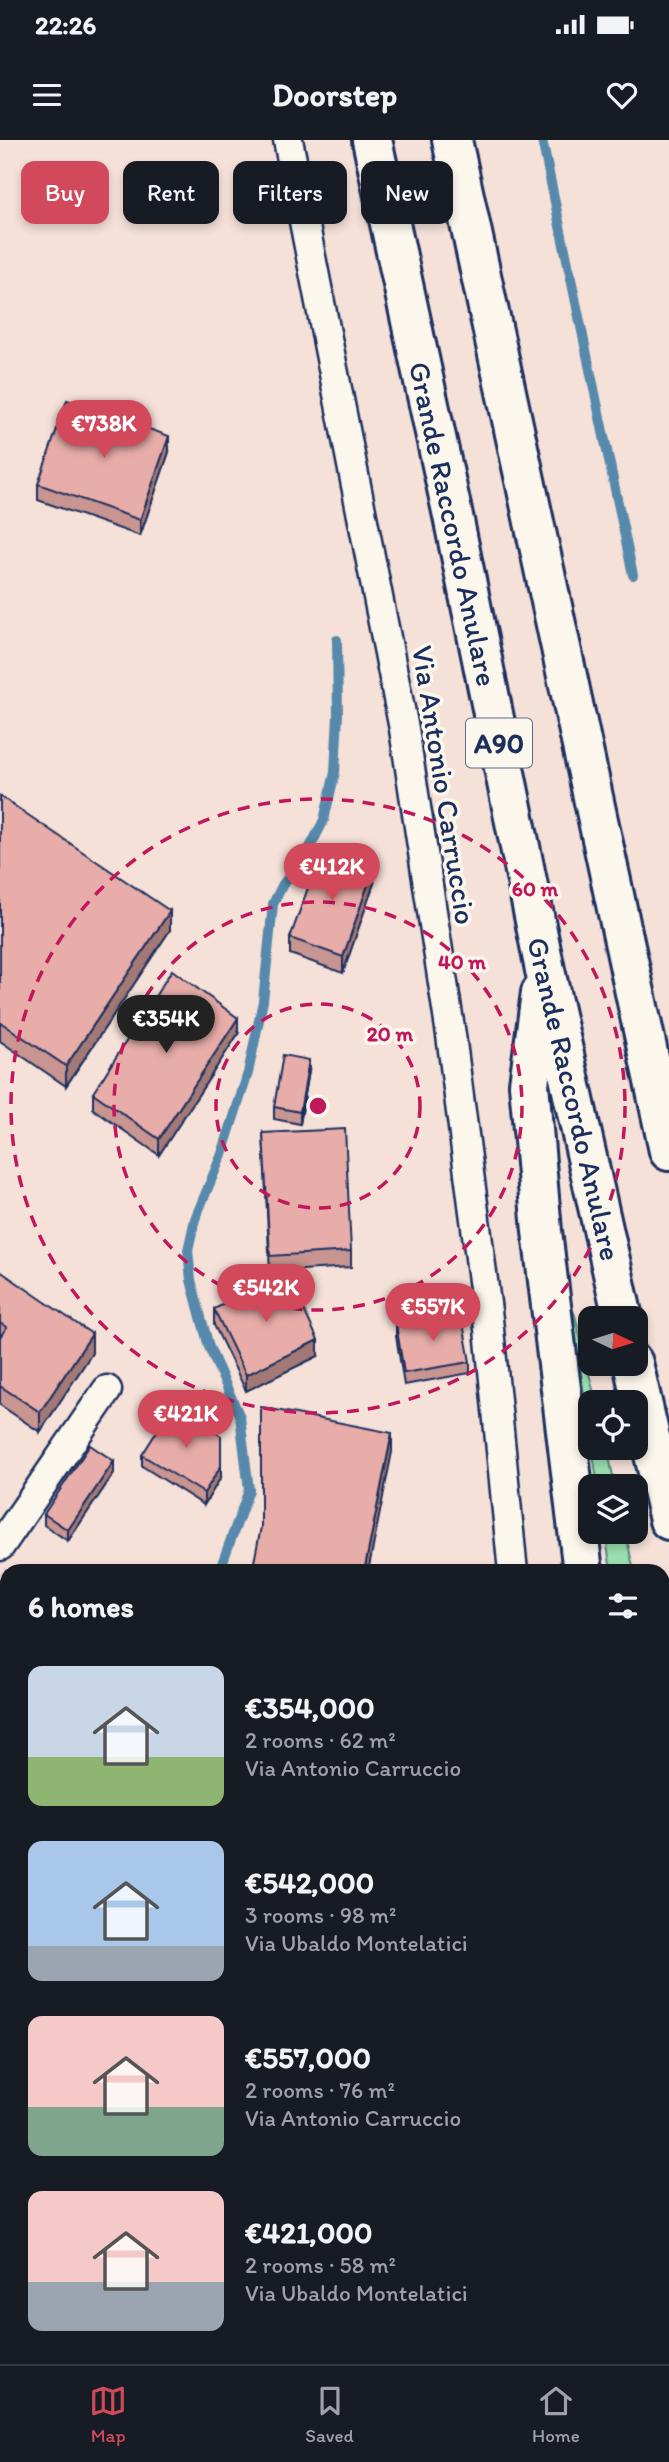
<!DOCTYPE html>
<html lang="en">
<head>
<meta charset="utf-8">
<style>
	:root { --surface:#171b24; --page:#20242c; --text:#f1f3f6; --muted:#9ea1a6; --line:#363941; --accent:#d1495b }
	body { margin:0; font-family:Itim,sans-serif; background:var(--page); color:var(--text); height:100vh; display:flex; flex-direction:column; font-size:26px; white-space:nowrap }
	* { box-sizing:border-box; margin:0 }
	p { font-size:23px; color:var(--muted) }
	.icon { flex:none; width:38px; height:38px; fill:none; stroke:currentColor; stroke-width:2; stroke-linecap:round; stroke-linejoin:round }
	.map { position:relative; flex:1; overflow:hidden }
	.sheet { position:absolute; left:0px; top:1424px; width:670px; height:800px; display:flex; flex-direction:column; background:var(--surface); border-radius:21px 21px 0 0; box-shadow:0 4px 10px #0003 }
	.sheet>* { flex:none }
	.hud { position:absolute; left:21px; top:21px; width:628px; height:63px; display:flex; gap:14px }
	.needle { width:46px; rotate:94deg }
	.tools { position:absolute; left:578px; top:1166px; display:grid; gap:14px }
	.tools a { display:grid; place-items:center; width:70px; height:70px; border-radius:14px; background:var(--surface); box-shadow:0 4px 10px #0003; font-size:35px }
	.price { position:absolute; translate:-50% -60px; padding:0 16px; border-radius:24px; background:var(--accent); color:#fff; font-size:23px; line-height:46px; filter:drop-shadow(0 2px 4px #0008) }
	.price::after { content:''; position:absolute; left:50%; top:42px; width:21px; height:16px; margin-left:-10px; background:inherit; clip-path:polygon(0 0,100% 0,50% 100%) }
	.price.on { background:#222; color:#fff }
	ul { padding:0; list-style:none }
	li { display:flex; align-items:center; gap:21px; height:175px; padding:0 28px }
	li span { display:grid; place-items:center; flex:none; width:196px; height:140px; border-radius:14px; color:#555 }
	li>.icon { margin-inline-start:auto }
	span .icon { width:84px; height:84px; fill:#fffc; stroke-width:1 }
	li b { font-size:30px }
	h2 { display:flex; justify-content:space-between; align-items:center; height:84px; padding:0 28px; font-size:30px }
	.pill { padding:0 24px; border-radius:14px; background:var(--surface); box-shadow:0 4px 10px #0003; font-size:24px; line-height:63px }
	.pill.on { background:var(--accent); color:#fff }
	.status { display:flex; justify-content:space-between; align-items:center; height:49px; padding:0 35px; background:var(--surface); direction:ltr }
	.status svg { height:19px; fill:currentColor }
	header { display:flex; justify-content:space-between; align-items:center; height:91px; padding:0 28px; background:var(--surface); font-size:32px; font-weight:700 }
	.tabs { display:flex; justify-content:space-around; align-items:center; height:98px; border-top:2px solid var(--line); background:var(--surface); font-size:19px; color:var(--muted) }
	.tabs a { display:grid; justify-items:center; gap:4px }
	.tabs .on { color:var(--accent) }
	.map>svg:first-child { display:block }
	.green { fill:#9ae0ae; stroke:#5a8886; stroke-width:2 }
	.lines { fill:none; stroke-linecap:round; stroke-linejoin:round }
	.stream { stroke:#5689ab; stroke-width:10 }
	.street-casing { stroke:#1b2f5e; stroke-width:33 }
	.secondary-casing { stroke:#1b2f5e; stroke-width:44 }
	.highway-casing { stroke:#1b2f5e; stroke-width:44 }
	.street { stroke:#fbf7ec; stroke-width:28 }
	.secondary { stroke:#fbf7ec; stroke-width:38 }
	.highway { stroke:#fbf7ec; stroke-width:38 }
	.wall { fill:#c89591; stroke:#1b2f5e; stroke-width:2 }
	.shaded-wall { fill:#a27976; stroke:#1b2f5e; stroke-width:2 }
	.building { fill:#e8ada9; stroke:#1b2f5e; stroke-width:2 }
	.ring { fill:none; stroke:#c2185b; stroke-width:3.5; stroke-dasharray:12 9 }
	.labels { text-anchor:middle; stroke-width:7; stroke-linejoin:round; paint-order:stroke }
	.shield { fill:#fbf7ec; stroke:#5e6b89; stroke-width:2 }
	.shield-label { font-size:28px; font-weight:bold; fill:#1b2f5e }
	.street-label { font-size:30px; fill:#1b2f5e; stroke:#fbf7ec }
	.centre { fill:#c2185b; stroke:#fbf7ec; stroke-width:3.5 }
	.ring-label { font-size:21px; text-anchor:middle; font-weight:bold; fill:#c2185b; stroke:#fbf7ec; stroke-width:7; stroke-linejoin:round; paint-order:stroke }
</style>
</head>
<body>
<div class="status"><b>22:26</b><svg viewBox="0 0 49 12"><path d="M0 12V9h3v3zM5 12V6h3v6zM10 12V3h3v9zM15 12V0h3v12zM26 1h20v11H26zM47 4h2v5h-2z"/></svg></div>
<header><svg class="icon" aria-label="menu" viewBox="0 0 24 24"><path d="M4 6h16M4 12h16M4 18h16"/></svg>Doorstep<svg class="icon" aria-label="heart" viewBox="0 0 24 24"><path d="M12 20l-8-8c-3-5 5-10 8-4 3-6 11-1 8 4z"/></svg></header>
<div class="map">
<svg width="669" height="2224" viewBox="0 0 669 2224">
	<rect width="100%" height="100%" fill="#f5e1d8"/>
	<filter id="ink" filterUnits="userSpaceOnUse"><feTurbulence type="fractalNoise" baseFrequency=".0143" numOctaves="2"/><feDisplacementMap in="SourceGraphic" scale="14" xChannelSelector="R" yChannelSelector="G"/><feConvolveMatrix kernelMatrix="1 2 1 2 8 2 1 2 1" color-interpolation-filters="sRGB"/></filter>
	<g filter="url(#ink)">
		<g class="green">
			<path d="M569,1161L575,1175L596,1262H590V1290Z"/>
			<path d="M592,1307H607L615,1346H598Z"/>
			<path d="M605,1391H625L634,1431H611Z"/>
			<path d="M663,1559L669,1582V1689L663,1688Z"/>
			<path d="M663,1877H669V2074L663,2059Z"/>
		</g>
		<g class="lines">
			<g class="stream">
				<path d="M542,0L633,435"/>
				<path d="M219,1432L249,1350L240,1277L209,1207L191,1140L188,1110L195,1079L222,1014L248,933L263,861L273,764L283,744L304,719L324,680L335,632L338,575L337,500"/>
				<path d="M0,1652L7,1651"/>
			</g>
			<defs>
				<g id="street">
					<path d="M288,0L404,589L451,895L488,1179L513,1432"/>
					<path d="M0,1406L107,1250"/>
				</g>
				<g id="secondary">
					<path d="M0,1735L7,1734"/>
					<path d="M0,1870L7,1855"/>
				</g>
				<g id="highway">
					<path d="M372,0L453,376L545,830L623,1178"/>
					<path d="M452,0L669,1011"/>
					<path d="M541,853L529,944L542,1091L583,1432"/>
					<path d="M633,1223L669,1380"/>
					<path d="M663,1774L667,1782"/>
					<path d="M663,2124L669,2139"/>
				</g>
			</defs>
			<use href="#street" class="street-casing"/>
			<use href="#secondary" class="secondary-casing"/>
			<use href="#highway" class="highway-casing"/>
			<use href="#street" class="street"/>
			<use href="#secondary" class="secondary"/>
			<use href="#highway" class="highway"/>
		</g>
		<g class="wall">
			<path d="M169,312L140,396L38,360V344Z"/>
			<path d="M0,656L170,790L66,946L0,901Z"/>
			<path d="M374,743L343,833L290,814V798Z"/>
			<path d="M238,894L159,1015L93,969V953Z"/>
			<path d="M309,931L300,984L274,979V967Z"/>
			<path d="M263,993L351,1111V1127L270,1132Z"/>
			<path d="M0,1131L92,1213L40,1292L0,1265Z"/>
			<path d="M214,1169L318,1216L246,1251L214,1185Z"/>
			<path d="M396,1184L470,1222V1233L404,1245L396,1196Z"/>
			<path d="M142,1315L221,1337L204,1365L142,1326Z"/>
			<path d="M114,1333L68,1401L44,1385V1374Z"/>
			<path d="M7,1432V1522L0,1517V1439Z"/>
			<path d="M663,1824H669V1847L663,1846Z"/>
		</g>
		<g class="shaded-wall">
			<path d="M169,296V312L140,396V380Z"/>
			<path d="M374,727V743L343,833V817Z"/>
			<path d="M170,771V790L66,946V926Z"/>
			<path d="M238,878V894L159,1015V999Z"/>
			<path d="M309,920V931L300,984V972Z"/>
			<path d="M92,1194V1213L40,1292V1272Z"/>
			<path d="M318,1200V1216L246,1251V1235Z"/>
			<path d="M392,1293V1312L368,1432H364Z"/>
			<path d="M114,1321V1333L68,1401V1390Z"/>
			<path d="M221,1326V1337L204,1365V1353Z"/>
			<path d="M7,1561V1572L0,1584V1572Z"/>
		</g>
		<g class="building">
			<path d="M67,260L169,296L140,380L38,344Z"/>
			<path d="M0,656L170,771L66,926L0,882Z"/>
			<path d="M322,709L374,727L343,817L290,798Z"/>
			<path d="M172,830L238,878L159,999L93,953Z"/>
			<path d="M283,915L309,920L300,972L274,967Z"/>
			<path d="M345,989L351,1111L270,1116L263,993Z"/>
			<path d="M0,1131L92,1194L40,1272L0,1246V1197L7,1187L0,1183Z"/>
			<path d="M287,1134L318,1200L246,1235L214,1169Z"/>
			<path d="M461,1172L470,1222L404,1233L396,1184Z"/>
			<path d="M173,1266L221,1296V1326L204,1353L142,1315Z"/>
			<path d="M261,1267L392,1293L364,1432H252L261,1387Z"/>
			<path d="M90,1305L114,1321L68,1390L44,1374Z"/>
			<path d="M6,1430L7,1432V1510L0,1505V1439Z"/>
			<path d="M0,1554L7,1558V1561L0,1572Z"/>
			<path d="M663,1824H669V1841L663,1840Z"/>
		</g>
	</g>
	<g class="ring">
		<circle cx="318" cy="966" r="102"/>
		<circle cx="318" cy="966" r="204"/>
		<circle cx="318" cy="966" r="307"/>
	</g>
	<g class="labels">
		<rect class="shield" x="466" y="578.5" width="66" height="49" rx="5"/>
		<g class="shield-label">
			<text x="499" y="613">A90</text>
		</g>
		<g class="street-label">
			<text transform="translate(453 384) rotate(78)" y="10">Grande Raccordo Anulare</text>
			<text transform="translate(444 645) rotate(81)" y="10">Via Antonio Carruccio</text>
			<text transform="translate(574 959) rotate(77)" y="10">Grande Raccordo Anulare</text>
		</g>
	</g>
	<circle cx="318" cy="966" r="10" class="centre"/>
	<g class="ring-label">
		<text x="535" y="756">60 m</text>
		<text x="462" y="829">40 m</text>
		<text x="390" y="901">20 m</text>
	</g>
</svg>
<div class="tools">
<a><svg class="needle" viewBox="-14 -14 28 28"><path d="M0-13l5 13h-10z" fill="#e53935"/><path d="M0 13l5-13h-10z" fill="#9ea1a6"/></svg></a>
<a><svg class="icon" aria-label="locate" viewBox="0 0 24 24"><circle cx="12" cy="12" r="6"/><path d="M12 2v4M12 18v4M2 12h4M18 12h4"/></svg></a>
<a><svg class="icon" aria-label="layers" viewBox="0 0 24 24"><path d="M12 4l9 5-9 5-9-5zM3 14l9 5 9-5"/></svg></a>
</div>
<b class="price" style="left:104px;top:320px">€738K</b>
<b class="price" style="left:332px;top:763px">€412K</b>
<b class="price on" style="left:166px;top:915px">€354K</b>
<b class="price" style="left:266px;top:1184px">€542K</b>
<b class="price" style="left:433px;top:1203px">€557K</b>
<b class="price" style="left:186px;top:1310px">€421K</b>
<div class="hud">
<a class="pill on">Buy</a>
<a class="pill">Rent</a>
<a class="pill">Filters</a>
<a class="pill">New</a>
</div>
<section class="sheet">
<h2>6 homes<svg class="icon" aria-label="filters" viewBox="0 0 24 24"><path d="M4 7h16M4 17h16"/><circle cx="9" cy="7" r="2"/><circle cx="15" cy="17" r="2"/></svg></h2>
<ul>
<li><span style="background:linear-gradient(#c9d6e8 65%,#8fb573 0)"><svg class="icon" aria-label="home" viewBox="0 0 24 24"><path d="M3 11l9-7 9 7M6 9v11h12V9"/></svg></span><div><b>€354,000</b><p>2 rooms · 62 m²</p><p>Via Antonio Carruccio</p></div></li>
<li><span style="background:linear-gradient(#a9c7e8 75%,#9aa5b1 0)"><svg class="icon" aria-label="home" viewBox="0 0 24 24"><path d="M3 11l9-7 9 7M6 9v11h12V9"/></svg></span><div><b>€542,000</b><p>3 rooms · 98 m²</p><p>Via Ubaldo Montelatici</p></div></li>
<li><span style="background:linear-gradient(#f6c9c9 65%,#7fa58c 0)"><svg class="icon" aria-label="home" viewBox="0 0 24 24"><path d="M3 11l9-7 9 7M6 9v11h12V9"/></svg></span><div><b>€557,000</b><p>2 rooms · 76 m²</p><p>Via Antonio Carruccio</p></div></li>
<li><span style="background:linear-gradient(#f6c9c9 65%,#9aa5b1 0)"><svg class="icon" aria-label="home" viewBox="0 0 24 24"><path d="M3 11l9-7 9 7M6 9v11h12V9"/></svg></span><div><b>€421,000</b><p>2 rooms · 58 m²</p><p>Via Ubaldo Montelatici</p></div></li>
</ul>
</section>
</div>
<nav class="tabs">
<a class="on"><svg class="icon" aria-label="map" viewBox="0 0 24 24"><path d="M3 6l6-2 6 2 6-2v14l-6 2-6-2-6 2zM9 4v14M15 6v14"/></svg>Map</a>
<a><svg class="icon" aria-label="saved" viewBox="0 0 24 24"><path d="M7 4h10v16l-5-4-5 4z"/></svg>Saved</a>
<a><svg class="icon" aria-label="home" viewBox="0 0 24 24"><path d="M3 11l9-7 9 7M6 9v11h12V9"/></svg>Home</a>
</nav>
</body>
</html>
